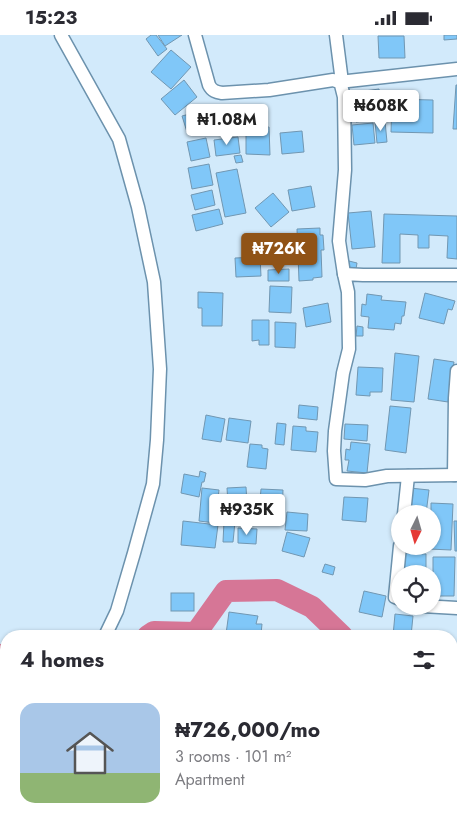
<!DOCTYPE html>
<html lang="en">
<head>
<meta charset="utf-8">
<style>
	:root { --surface:#fff; --page:#f7f7f7; --text:#2b2b33; --muted:#7c7c81; --line:#e1e1e2; --accent:#905316 }
	body { margin:0; font-family:Jost,sans-serif; background:var(--page); color:var(--text); height:100vh; display:flex; flex-direction:column; font-size:19px; white-space:nowrap }
	* { box-sizing:border-box; margin:0 }
	p { font-size:16px; color:var(--muted) }
	.icon { flex:none; width:28px; height:28px; fill:none; stroke:currentColor; stroke-width:2; stroke-linecap:round; stroke-linejoin:round }
	.map { position:relative; flex:1; overflow:hidden }
	.drawer { position:absolute; left:0px; top:595px; width:458px; height:196px; display:flex; flex-direction:column; background:var(--surface); border-radius:20px 20px 0 0; box-shadow:0 1px 4px #0004 }
	.drawer>* { flex:none }
	.needle { width:32px; rotate:185deg }
	.controls { position:absolute; left:391px; top:470px; display:grid; gap:10px }
	.controls a { display:grid; place-items:center; width:50px; height:50px; border-radius:50%; background:var(--surface); box-shadow:0 1px 4px #0004; font-size:25px }
	.price { position:absolute; translate:-50% -42px; padding:0 11px; border-radius:5px; background:#fff; color:#222; font-size:16px; line-height:32px; filter:drop-shadow(0 1px 2px #0008) }
	.price::after { content:''; position:absolute; left:50%; top:30px; width:15px; height:11px; margin-left:-8px; background:inherit; clip-path:polygon(0 0,100% 0,50% 100%) }
	.price.active { background:var(--accent); color:#fff }
	ul { padding:0; list-style:none }
	li { display:flex; align-items:center; gap:15px; height:125px; padding:0 20px }
	li+li { border-top:1px solid var(--line) }
	li span { display:grid; place-items:center; flex:none; width:140px; height:100px; border-radius:15px; color:#555 }
	li>.icon { margin-inline-start:auto }
	span .icon { width:60px; height:60px; fill:#fffc; stroke-width:1 }
	li b { font-size:21px }
	h2 { display:flex; justify-content:space-between; align-items:center; height:60px; padding:0 20px; font-size:21px }
	.status { display:flex; justify-content:space-between; align-items:center; height:35px; padding:0 25px; background:var(--surface); direction:ltr }
	.status svg { height:14px; fill:currentColor }
	.map>svg:first-child { display:block }
	.lines { fill:none; stroke-linecap:round; stroke-linejoin:round }
	.river { stroke:#d67696; stroke-width:22 }
	.building { fill:#80c7f8; stroke:#7197b2 }
	.minor-casing { stroke:#6c92ad; stroke-width:15 }
	.minor { stroke:#fff; stroke-width:12 }
</style>
</head>
<body>
<div class="status"><b>15:23</b><svg viewBox="0 0 49 12"><path d="M0 12V9h3v3zM5 12V6h3v6zM10 12V3h3v9zM15 12V0h3v12zM26 1h20v11H26zM47 4h2v5h-2z"/></svg></div>
<div class="map">
<svg width="457" height="791" viewBox="0 0 457 791">
	<rect width="100%" height="100%" fill="#d2eafb"/>
	<g class="lines">
		<g class="river">
			<path d="M148,601L154,597L196,598L226,556L277,555L312,572L342,601"/>
			<path d="M0,620H6"/>
			<path d="M451,706L457,708"/>
		</g>
	</g>
	<g class="building">
		<path d="M151,0H156L167,14L158,21L146,4Z"/>
		<path d="M158,0H182L165,11Z"/>
		<path d="M444,0H457V4L444,5Z"/>
		<path d="M378,1H404L405,23H379Z"/>
		<path d="M171,15L191,32L171,54L151,37Z"/>
		<path d="M184,45L197,62L175,80L161,64Z"/>
		<path d="M456,50H457V94H453Z"/>
		<path d="M379,54L381,69L359,72L357,57Z"/>
		<path d="M392,64L433,65V98L391,97Z"/>
		<path d="M382,70L384,83L356,87L353,74Z"/>
		<path d="M201,76L205,92L187,97L182,81Z"/>
		<path d="M385,86L387,107L377,108L375,87Z"/>
		<path d="M373,88L375,108L354,110L352,90Z"/>
		<path d="M269,92L270,120L246,119V93Z"/>
		<path d="M302,96L304,117L282,119L280,98Z"/>
		<path d="M238,102L240,118L216,121L214,105Z"/>
		<path d="M206,103L210,122L191,126L187,107Z"/>
		<path d="M241,120L243,127L236,128L234,121Z"/>
		<path d="M209,129L213,150L192,154L188,133Z"/>
		<path d="M237,134L246,178L225,182L216,138Z"/>
		<path d="M311,151L315,172L292,176L288,155Z"/>
		<path d="M212,155L215,170L195,175L191,160Z"/>
		<path d="M273,158L289,177L271,192L255,173Z"/>
		<path d="M219,174L223,189L196,196L192,180Z"/>
		<path d="M371,176L375,212L352,214L348,178Z"/>
		<path d="M384,179L457,181V224L447,223L448,201L429,200V213H418V200L400,199V228H382Z"/>
		<path d="M320,193V200H323L324,215H321L322,242L313,243V245L299,246L297,194Z"/>
		<path d="M284,207L285,228H271L270,208Z"/>
		<path d="M260,222L261,241L236,242L235,223Z"/>
		<path d="M349,226L357,228L356,234L348,232Z"/>
		<path d="M289,234V246H268V235Z"/>
		<path d="M270,251L292,252L291,278L269,277Z"/>
		<path d="M198,257L223,258L222,291H202V273H198Z"/>
		<path d="M425,258L455,266L452,275L448,274L444,289L419,283Z"/>
		<path d="M367,259L382,261L381,265L406,267L404,281H402L401,289L395,288L394,295L368,293L369,282L361,281L362,269L366,270Z"/>
		<path d="M328,268L331,287L306,292L303,273Z"/>
		<path d="M252,285H269V310H259V305L252,306Z"/>
		<path d="M275,287L296,288L295,313L275,312Z"/>
		<path d="M357,291L363,292V301H356Z"/>
		<path d="M395,318L419,321L414,367L391,365Z"/>
		<path d="M434,324L454,327L448,367L428,364Z"/>
		<path d="M358,332L383,333L382,357H370V361L356,360Z"/>
		<path d="M299,370L318,372L317,385L298,383Z"/>
		<path d="M390,371L411,373L406,418L385,415Z"/>
		<path d="M206,380L225,384L221,407L202,404Z"/>
		<path d="M229,383L251,386L248,408L226,405Z"/>
		<path d="M277,388L286,389L284,410L275,409Z"/>
		<path d="M345,389L368,390L367,406L344,404Z"/>
		<path d="M293,391L306,392V396L318,397L316,417L291,415Z"/>
		<path d="M351,407L370,409L367,438L347,436L349,425H345L346,414L350,415Z"/>
		<path d="M250,409L262,410V413L268,414L266,434L247,432Z"/>
		<path d="M200,436L206,438L204,447H202L199,462L181,458L184,439L199,442Z"/>
		<path d="M246,452L247,468L228,469L227,453Z"/>
		<path d="M202,453L219,455L215,488L199,486Z"/>
		<path d="M410,453L429,455L426,479H406Z"/>
		<path d="M261,454L283,455L282,479L259,477Z"/>
		<path d="M344,462L368,463L366,487L342,485Z"/>
		<path d="M431,468L453,469L451,515L429,514V511H432V479H431Z"/>
		<path d="M287,477L308,479L307,496L285,495Z"/>
		<path d="M183,486L218,490L215,513L181,510Z"/>
		<path d="M224,486L235,487L233,507H223Z"/>
		<path d="M454,486H457V516H455Z"/>
		<path d="M238,493L257,494L256,509L238,508Z"/>
		<path d="M287,497L310,503L304,522L282,516Z"/>
		<path d="M403,518L426,519V539H403Z"/>
		<path d="M433,522H455L454,561H433Z"/>
		<path d="M325,529L335,532L333,540L322,537Z"/>
		<path d="M364,556L386,561L382,582L359,577Z"/>
		<rect x="171" y="558" width="23" height="18"/>
		<path d="M229,577L258,581L256,589H262L261,599H255V601H243L226,599Z"/>
		<path d="M395,579L413,581L411,601H393Z"/>
		<path d="M451,760L457,762V791H426L428,785H451Z"/>
		<path d="M52,785H70L68,791H50Z"/>
		<path d="M71,785H91L89,791H70Z"/>
		<path d="M122,785H132V786L146,791H120Z"/>
		<path d="M166,785H194L192,791H171L165,789Z"/>
		<path d="M204,785H218L217,791H198L199,788L203,789Z"/>
		<path d="M225,785H243L241,791H223Z"/>
		<path d="M255,785H279L278,791H254Z"/>
		<path d="M289,785H311L310,791H287Z"/>
	</g>
	<g class="lines">
		<defs>
			<g id="minor">
				<path d="M61,0L119,104L138,172L154,247L160,334L157,405L153,449L134,518L117,576L105,601"/>
				<path d="M195,0L209,50C212,56 216,57 222,58L269,55L333,45L339,47L341,50L344,62L345,135L339,206L344,239"/>
				<path d="M336,0L342,47"/>
				<path d="M339,47L457,34"/>
				<path d="M457,240H363L344,239L348,257L349,314L343,338L335,396L334,416L336,444L365,445L387,441L457,440"/>
				<path d="M454,440L455,363L457,336"/>
				<path d="M404,479L408,441"/>
				<path d="M400,564L395,562L400,511"/>
				<path d="M422,571L457,573"/>
				<path d="M0,771L6,762"/>
				<path d="M369,785L384,791"/>
				<path d="M24,791L27,785"/>
			</g>
		</defs>
		<use href="#minor" class="minor-casing"/>
		<use href="#minor" class="minor"/>
	</g>
</svg>
<div class="controls">
<a><svg class="needle" viewBox="-14 -14 28 28"><path d="M0-13l5 13h-10z" fill="#e53935"/><path d="M0 13l5-13h-10z" fill="#7c7c81"/></svg></a>
<a><svg class="icon" aria-label="locate" viewBox="0 0 24 24"><circle cx="12" cy="12" r="6"/><path d="M12 2v4M12 18v4M2 12h4M18 12h4"/></svg></a>
</div>
<b class="price" style="left:381px;top:97px">₦608K</b>
<b class="price" style="left:227px;top:111px">₦1.08M</b>
<b class="price active" style="left:279px;top:240px">₦726K</b>
<b class="price" style="left:247px;top:501px">₦935K</b>
<section class="drawer">
<h2>4 homes<svg class="icon" aria-label="filters" viewBox="0 0 24 24"><path d="M4 7h16M4 17h16"/><circle cx="9" cy="7" r="2"/><circle cx="15" cy="17" r="2"/></svg></h2>
<ul>
<li><span style="background:linear-gradient(#a9c7e8 70%,#8fb573 0)"><svg class="icon" aria-label="home" viewBox="0 0 24 24"><path d="M3 11l9-7 9 7M6 9v11h12V9"/></svg></span><div><b>₦726,000/mo</b><p>3 rooms · 101 m²</p><p>Apartment</p></div></li>
</ul>
</section>
</div>
</body>
</html>
